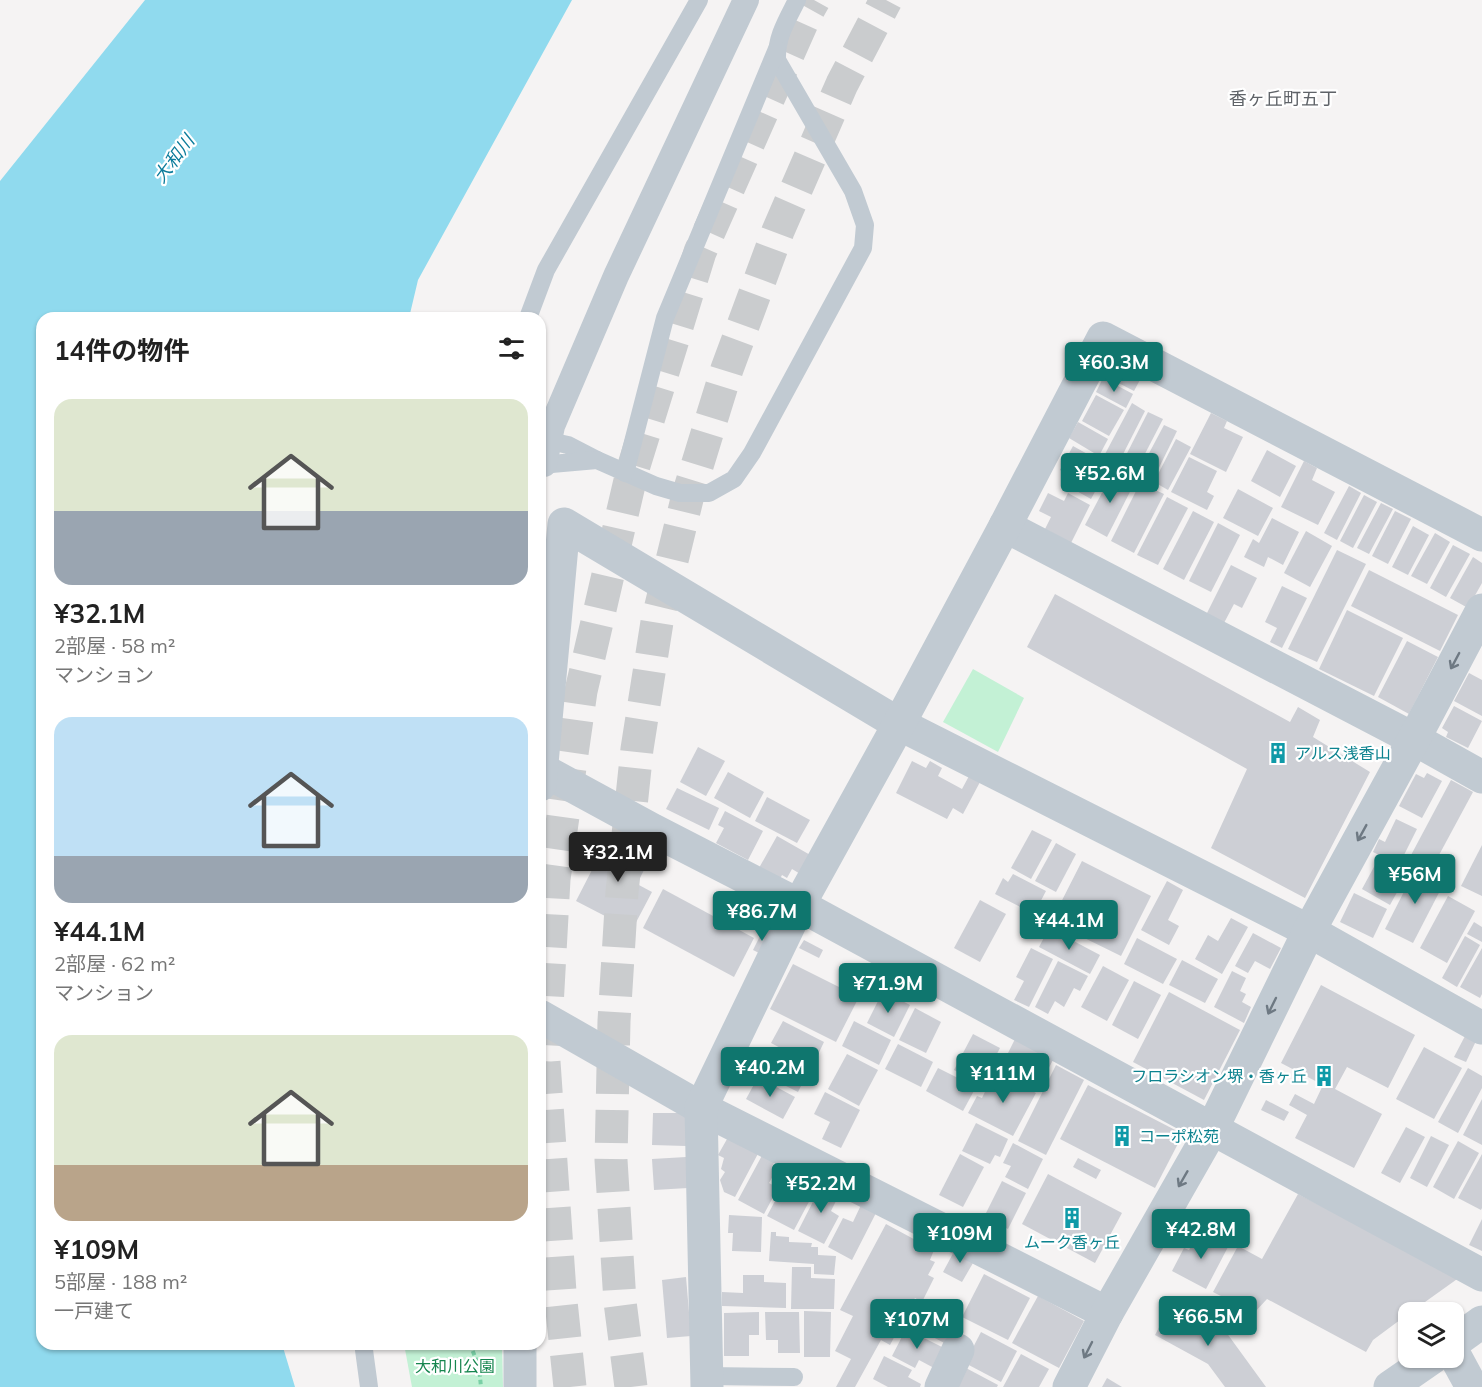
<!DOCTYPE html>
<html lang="ja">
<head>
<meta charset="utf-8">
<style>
	:root { --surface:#fff; --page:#f2f2f2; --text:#222; --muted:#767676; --accent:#0f766e }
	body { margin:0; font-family:Mulish,"Noto Sans JP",sans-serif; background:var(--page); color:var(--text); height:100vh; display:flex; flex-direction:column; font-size:22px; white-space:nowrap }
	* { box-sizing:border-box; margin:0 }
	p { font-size:20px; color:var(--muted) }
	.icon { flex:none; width:33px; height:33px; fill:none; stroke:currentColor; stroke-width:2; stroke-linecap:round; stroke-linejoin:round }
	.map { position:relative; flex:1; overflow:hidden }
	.panel { position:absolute; left:36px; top:312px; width:510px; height:1038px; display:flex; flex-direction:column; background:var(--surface); border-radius:18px; box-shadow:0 2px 4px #0004 }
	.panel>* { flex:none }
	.buttons { position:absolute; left:1398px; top:1302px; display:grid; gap:12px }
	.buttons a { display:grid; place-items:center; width:66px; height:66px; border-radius:12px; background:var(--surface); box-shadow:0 2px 4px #0004; font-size:30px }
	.price { position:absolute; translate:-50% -51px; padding:0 14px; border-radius:6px; background:var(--accent); color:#fff; font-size:20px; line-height:39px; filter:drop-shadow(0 2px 3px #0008) }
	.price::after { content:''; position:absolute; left:50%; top:36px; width:18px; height:14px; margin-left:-9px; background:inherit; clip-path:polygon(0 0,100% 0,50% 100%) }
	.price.active { background:#222; color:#fff }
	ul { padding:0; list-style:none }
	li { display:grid; align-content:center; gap:12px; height:318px; padding:0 18px }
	li span { display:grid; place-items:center; height:186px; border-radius:18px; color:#555 }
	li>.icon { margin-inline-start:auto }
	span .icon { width:108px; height:108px; fill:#fffc; stroke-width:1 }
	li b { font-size:26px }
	h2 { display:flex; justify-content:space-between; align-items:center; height:72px; padding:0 18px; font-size:26px }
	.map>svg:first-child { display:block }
	.green { fill:#c3f1d5 }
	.water { fill:#90daee }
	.building { fill:#cdcfd5 }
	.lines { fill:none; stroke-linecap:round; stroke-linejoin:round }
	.motorway-tunnel { stroke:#caccce; stroke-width:33; stroke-dasharray:33 16; stroke-linecap:butt }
	.path { stroke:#7ad0a6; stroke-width:4; stroke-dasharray:4.5 3; stroke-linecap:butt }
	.service { stroke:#c1cad2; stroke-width:18 }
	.pedestrian { stroke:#c1cad2; stroke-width:26 }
	.minor { stroke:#c1cad2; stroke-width:33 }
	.tertiary { stroke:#c1cad2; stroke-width:33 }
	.oneway { stroke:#6e7983 }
	.labels { text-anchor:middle; stroke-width:4.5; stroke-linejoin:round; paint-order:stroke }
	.culture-label { font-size:16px; fill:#0d838f; stroke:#fff; text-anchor:start }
	.park-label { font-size:16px; fill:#17864f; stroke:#fff }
	.neighbourhood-label { font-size:18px; fill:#5f6368; stroke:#fff }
	.water-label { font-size:18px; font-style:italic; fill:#0c7c9b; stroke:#fff }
</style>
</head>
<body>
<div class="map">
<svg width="1482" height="1387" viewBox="0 0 1482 1387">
	<rect width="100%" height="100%" fill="#f5f3f3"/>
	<g class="green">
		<path d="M973,669L1024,698L998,752L943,722Z"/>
		<path d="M404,1344H502L503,1387H412Z"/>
	</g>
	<path class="water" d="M145,0H572L418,280L409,318H42V1344H282L295,1387H0V181Z"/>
	<g class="building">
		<path d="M1121,364L1142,376L1134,391L1103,375L1107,369Z"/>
		<path d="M1103,378L1133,394L1126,408L1096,392Z"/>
		<path d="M1096,395L1124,410L1109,436L1082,421Z"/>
		<path d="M1132,403L1145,411L1118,464L1104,456Z"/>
		<path d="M1148,412L1163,419L1135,473L1121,465Z"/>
		<path d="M1211,413L1227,421L1224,428L1243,437L1226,472L1190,454Z"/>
		<path d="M1078,422L1108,439L1099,456L1069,438Z"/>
		<path d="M1164,425L1177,431L1152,482L1138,474Z"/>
		<path d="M1176,439L1191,447L1168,490L1154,482Z"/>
		<path d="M1073,446L1109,466L1091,499L1073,489L1078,479L1060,470Z"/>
		<path d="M1267,450L1296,466L1280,497L1251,481Z"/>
		<path d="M1189,457L1217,471L1207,492L1214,496L1207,510L1171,492Z"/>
		<path d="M1304,461L1317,468L1312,480L1335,492L1318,525L1281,507Z"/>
		<path d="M1113,472L1135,482L1107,537L1085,525Z"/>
		<path d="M1140,483L1164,494L1134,553L1111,541Z"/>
		<path d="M1349,486L1361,493L1337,540L1324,533Z"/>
		<path d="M1238,489L1273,508L1258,536L1223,518Z"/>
		<path d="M1048,493L1064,501L1068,493L1090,505L1071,543L1045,529L1051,517L1039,511Z"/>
		<path d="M1364,495L1377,502L1353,548L1340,541Z"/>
		<path d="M1167,497L1188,508L1158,565L1137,555Z"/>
		<path d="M1381,503L1393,509L1369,554L1357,548Z"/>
		<path d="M1193,511L1214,522L1184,580L1163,569Z"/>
		<path d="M1395,511L1411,519L1388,564L1372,556Z"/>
		<path d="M1272,518L1299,532L1283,565L1268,557L1264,567L1244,557L1253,539L1259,543Z"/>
		<path d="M1218,523L1240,535L1211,592L1189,581Z"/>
		<path d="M1413,526L1429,535L1408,575L1392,567Z"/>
		<path d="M1306,531L1332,546L1310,587L1284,573Z"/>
		<path d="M1435,533L1450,542L1427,584L1411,576Z"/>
		<path d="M1453,545L1470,554L1446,597L1430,588Z"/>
		<path d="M1337,550L1366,564L1317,662L1288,649Z"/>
		<path d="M1473,557L1482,563V583L1468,608L1450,598Z"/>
		<path d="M1231,565L1257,578L1242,608L1234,604L1224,623L1206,615Z"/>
		<path d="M1369,570L1458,615L1440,651L1351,606Z"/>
		<path d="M1282,586L1307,598L1282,648L1270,642L1277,628L1265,622Z"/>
		<path d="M1055,594L1290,722L1298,707L1320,720L1313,737L1370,772L1305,898L1211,848L1247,769L1027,647Z"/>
		<path d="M1347,610L1403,638L1374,696L1319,669Z"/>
		<path d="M1407,641L1438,657L1409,714L1378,697Z"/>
		<path d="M1469,673L1482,680V716L1454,701Z"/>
		<path d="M1454,706L1482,721L1468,748L1446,737L1448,732L1442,728Z"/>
		<path d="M698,747L725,761L706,796L680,782Z"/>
		<path d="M912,761L926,768L930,761L942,768L938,776L962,789L969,776L980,782L963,814L953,808L947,819L896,793Z"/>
		<path d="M728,772L764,792L750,818L714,798Z"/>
		<path d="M1427,773L1442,781L1422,818L1399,806L1416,774L1424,778Z"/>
		<path d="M1451,780L1473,792L1432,868L1410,857Z"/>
		<path d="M677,788L719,808L709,830L666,809Z"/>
		<path d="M767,797L810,820L797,843L755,821Z"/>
		<path d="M725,811L763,831L748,860L716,843L724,828L718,825Z"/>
		<path d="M1396,819L1417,829L1399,865L1373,852L1379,839L1385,842Z"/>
		<path d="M1032,830L1052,840L1031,879L1011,868Z"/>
		<path d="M611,833L652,854L637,884L652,892L632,930L576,901Z"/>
		<path d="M777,836L812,856L802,875L792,869L787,878L782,875L780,879L759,868Z"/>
		<path d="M1056,843L1076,854L1056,892L1035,881Z"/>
		<path d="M1482,845V896L1461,886Z"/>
		<path d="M1082,861L1151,896L1121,956L1064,928L1067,922L1054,916Z"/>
		<path d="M1375,865L1386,871L1389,867L1406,876L1390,905L1362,889Z"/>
		<path d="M1417,866L1445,881L1413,943L1385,929Z"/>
		<path d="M1013,874L1046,891L1034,914L995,894L1003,878L1008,882Z"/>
		<path d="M1167,881L1183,890L1168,920L1179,926L1169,945L1141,930Z"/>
		<path d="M663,889L754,938L734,977L643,928Z"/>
		<path d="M1354,893L1387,909L1373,938L1340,922Z"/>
		<path d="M1448,896L1475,911L1447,963L1420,948Z"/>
		<path d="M980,900L1006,914L980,962L954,948Z"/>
		<path d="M1231,918L1248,927L1222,974L1195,959L1208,935L1218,941Z"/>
		<path d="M1474,922L1482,927V942L1467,934Z"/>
		<path d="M1049,928L1100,955L1090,974L1039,947Z"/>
		<path d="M763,930L772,934L761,954L753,950Z"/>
		<path d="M1253,933L1281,948L1270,969L1255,961L1248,973L1235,966Z"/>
		<path d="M1465,936L1480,945L1457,987L1442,978Z"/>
		<path d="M1137,938L1177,959L1163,984L1124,964Z"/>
		<path d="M804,940L823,950L819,958L799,948Z"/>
		<path d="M1031,948L1053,959L1029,1007L1014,1000L1024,981L1016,977Z"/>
		<path d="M1482,948V994L1480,998L1460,987Z"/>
		<path d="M1182,960L1218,979L1205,1003L1169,985Z"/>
		<path d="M1058,961L1088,976L1080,991L1074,988L1064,1007L1055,1001L1048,1014L1035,1007Z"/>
		<path d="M793,964L859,997L836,1042L770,1009Z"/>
		<path d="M1103,966L1129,980L1107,1021L1081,1007Z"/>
		<path d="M1232,971L1246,978L1240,991L1246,994L1242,1002L1251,1007L1244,1023L1214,1007Z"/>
		<path d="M1134,981L1161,995L1138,1039L1112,1025Z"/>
		<path d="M1321,985L1415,1035L1388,1088L1347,1067L1335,1089L1382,1114L1354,1168L1295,1138L1307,1115L1289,1105L1295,1094L1314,1104L1323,1085L1281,1063Z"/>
		<path d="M883,991L910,1005L894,1037L867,1023Z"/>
		<path d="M1169,992L1240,1030L1204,1100L1133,1062Z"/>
		<path d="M915,1008L941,1022L926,1053L899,1040Z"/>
		<path d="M783,1021L824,1042L813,1065L771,1043Z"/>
		<path d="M854,1021L891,1040L879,1065L842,1046Z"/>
		<path d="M973,1034L1000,1048L981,1084L954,1070Z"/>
		<path d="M1465,1036L1476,1041L1466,1062L1454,1057Z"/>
		<path d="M1016,1037L1054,1058L1041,1083L1003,1063Z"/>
		<path d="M898,1044L933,1062L921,1087L885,1069Z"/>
		<path d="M770,1047L810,1068L798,1092L758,1072Z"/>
		<path d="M1424,1047L1462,1068L1434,1119L1396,1099Z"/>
		<path d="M847,1054L878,1070L859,1106L828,1089Z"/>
		<path d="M1056,1065L1084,1080L1046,1155L1018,1141Z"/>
		<path d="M938,1068L976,1087L963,1111L926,1091Z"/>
		<path d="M1468,1068L1482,1076V1088L1458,1133L1438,1122Z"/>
		<path d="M995,1071L1036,1093L1013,1136L968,1113L977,1096L982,1098Z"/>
		<path d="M758,1077L795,1097L783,1119L746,1099Z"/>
		<path d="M1088,1085L1183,1134L1155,1188L1060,1139Z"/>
		<path d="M825,1092L860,1110L841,1148L822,1139L830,1122L814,1114Z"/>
		<path d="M1482,1099V1145L1463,1135Z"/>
		<path d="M1266,1100L1289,1112L1284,1121L1261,1110Z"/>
		<path d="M653,1113H687L686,1146L652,1145Z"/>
		<path d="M976,1123L1008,1139L1000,1157L995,1155L990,1164L962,1151Z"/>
		<path d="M1406,1127L1425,1137L1400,1183L1381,1173Z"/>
		<path d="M731,1132L761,1148L735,1197L724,1192L720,1180L725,1172L721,1169L724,1158L718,1155Z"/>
		<path d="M1431,1136L1449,1145L1427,1187L1410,1178Z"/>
		<path d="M1458,1141L1479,1153L1454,1199L1433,1187Z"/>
		<path d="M1013,1143L1043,1159L1028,1189L1005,1177L1011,1166L1003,1163Z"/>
		<path d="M765,1150L777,1156L772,1167L777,1169L769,1183L778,1188L764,1214L738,1200Z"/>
		<path d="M960,1154L984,1167L963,1207L939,1195Z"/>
		<path d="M1482,1154V1208L1481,1210L1458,1198Z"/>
		<path d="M686,1157L688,1188L654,1190L652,1159Z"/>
		<path d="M1078,1158L1101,1170L1096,1179L1073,1167Z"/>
		<path d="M804,1168L822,1177L794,1230L767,1216L783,1186L792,1191Z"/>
		<path d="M1048,1174L1122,1213L1095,1263L1022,1224Z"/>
		<path d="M1002,1181L1026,1193L1008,1229L984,1217Z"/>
		<path d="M823,1182L841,1191L831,1211L839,1216L824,1244L798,1231Z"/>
		<path d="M1298,1194L1460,1277L1411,1312H1408V1314L1373,1340L1366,1352L1267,1299L1254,1313L1213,1292L1238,1246L1262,1259Z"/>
		<path d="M861,1205L876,1213L852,1260L828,1247L843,1218L853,1222Z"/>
		<path d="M729,1215L762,1217L761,1252L732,1251L733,1233H728Z"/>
		<path d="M1482,1219V1251L1469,1245Z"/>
		<path d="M886,1224L934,1250L930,1260L935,1262L928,1275L934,1278L922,1302L915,1298L890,1345L881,1340L855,1387H836L851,1359L835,1351L853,1316L840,1310Z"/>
		<path d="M771,1232H776V1236L789,1237V1242L812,1243L811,1247H818V1255L836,1256L834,1275L814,1274V1264L769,1261Z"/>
		<path d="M1199,1232L1228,1247L1206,1289L1172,1271L1184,1248L1189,1250Z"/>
		<path d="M957,1246L977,1256L962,1282L943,1272Z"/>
		<path d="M792,1267H811V1278L835,1279L834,1309H791Z"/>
		<path d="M984,1274L1030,1298L1008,1340L962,1317Z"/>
		<path d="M743,1275H764V1282L786,1283V1308L722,1306V1292L743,1293Z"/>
		<path d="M686,1277L691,1336L667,1338L662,1280Z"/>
		<path d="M1038,1296L1084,1321L1059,1368L1012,1343Z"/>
		<path d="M1172,1303L1226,1332L1266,1387H1225L1208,1364L1155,1335Z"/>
		<path d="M924,1304L961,1325L950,1346L912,1326Z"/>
		<path d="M804,1311L831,1312L830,1357H804Z"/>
		<path d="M759,1312V1335H749V1356H724V1313Z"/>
		<path d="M765,1312H799L800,1353H778V1340H766Z"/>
		<path d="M906,1329L944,1348L934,1368L919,1360L915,1368L892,1356Z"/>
		<path d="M981,1332L1017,1351L1001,1382L965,1363Z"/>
		<path d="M1021,1354L1049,1369L1039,1387H1003Z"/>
		<path d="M884,1356L912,1370L908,1377L921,1384L920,1387H888L873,1379Z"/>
		<path d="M966,1368L998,1385L997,1387H956Z"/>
		<path d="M1107,1378L1122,1387H1102Z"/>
	</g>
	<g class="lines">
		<g class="motorway-tunnel">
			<path d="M570,1387L560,1292L544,1062L554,879L581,691L632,472L700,252L805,16L814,0"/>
			<path d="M631,1387L620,1302L611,1160L614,1021L622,892L637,749L657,622L688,495L727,369L778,231L842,84L886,0"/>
		</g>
		<path class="path" d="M470,1344L479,1367L481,1387"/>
		<g class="service">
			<path d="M528,318L546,270L699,0"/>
			<path d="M540,439L568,445L597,460"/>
			<path d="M540,465L597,460L656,486L680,493H709L734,479L752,453L863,248L865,225L853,191L777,60C776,37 787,20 797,0"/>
			<path d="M625,473L665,318L777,49"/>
			<path d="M365,1344L364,1350L369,1387"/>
			<path d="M707,1376L794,1377"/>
		</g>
		<path class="pedestrian" d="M544,464L552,426L616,276L746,0"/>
		<g class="minor">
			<path d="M1005,526L1414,739L1482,777"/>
			<path d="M541,769L653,830L799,905L1482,1275"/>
			<path d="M540,785L564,524L899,724L1309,931L1482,1028"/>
			<path d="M540,1016L701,1108L1107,1313"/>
			<path d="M520,1344V1387"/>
			<path d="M1454,1354L1472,1387"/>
			<path d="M707,1387L701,1108L799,905L899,724L1005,526L1103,338L1482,535"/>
			<path d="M941,1387L958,1350"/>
			<path d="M1069,1387L1107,1313L1212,1129L1309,931L1414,739L1482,610"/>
		</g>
		<g class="tertiary">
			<path d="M1454,1342L1482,1322"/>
			<path d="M1390,1387L1432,1358"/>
		</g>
	</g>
	<defs><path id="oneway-shaft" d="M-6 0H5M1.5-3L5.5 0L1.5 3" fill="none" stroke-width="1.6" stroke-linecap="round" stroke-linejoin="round" transform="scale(1.5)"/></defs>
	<g class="oneway">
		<use href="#oneway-shaft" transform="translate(1455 661) rotate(118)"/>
		<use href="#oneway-shaft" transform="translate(1362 833) rotate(119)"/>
		<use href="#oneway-shaft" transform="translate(1272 1006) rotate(116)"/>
		<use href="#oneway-shaft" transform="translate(1183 1179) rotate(120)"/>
		<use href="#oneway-shaft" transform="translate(1088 1350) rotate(117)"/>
	</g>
	<defs>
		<symbol id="building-bare" viewBox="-9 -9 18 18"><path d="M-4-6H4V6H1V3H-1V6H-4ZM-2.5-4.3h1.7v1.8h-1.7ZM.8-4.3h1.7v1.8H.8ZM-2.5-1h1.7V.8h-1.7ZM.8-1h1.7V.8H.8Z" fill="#0f9aa8" stroke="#fff" stroke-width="2.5" paint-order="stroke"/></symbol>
	</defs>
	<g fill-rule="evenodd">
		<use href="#building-bare" x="1263" y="738" width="30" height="30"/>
		<use href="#building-bare" x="1309" y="1061" width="30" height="30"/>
		<use href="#building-bare" x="1107" y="1121" width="30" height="30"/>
		<use href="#building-bare" x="1057" y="1203" width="30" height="30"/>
	</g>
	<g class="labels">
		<g class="culture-label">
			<text x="1295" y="759">アルス浅香山</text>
			<text x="1307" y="1082" text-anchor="end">フロラシオン堺・香ヶ丘</text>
			<text x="1139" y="1142">コーポ松苑</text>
			<text x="1072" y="1248" text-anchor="middle">ムーク香ヶ丘</text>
		</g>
		<g class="park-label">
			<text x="455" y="1372">大和川公園</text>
		</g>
		<g class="neighbourhood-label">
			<text x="1283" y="105">香ヶ丘町五丁</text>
		</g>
		<g class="water-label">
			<text transform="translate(174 159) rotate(-53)" y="6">大和川</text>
		</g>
	</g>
</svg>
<div class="buttons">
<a><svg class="icon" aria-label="layers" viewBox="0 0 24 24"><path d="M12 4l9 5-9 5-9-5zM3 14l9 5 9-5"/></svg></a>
</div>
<b class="price" style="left:1114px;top:393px">¥60.3M</b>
<b class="price" style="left:1110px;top:504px">¥52.6M</b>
<b class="price active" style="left:618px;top:883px">¥32.1M</b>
<b class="price" style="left:1415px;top:905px">¥56M</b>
<b class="price" style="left:762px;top:942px">¥86.7M</b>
<b class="price" style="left:1069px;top:951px">¥44.1M</b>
<b class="price" style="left:888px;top:1014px">¥71.9M</b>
<b class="price" style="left:770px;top:1098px">¥40.2M</b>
<b class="price" style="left:1003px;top:1104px">¥111M</b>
<b class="price" style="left:821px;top:1214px">¥52.2M</b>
<b class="price" style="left:1201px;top:1260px">¥42.8M</b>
<b class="price" style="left:960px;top:1264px">¥109M</b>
<b class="price" style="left:1208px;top:1347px">¥66.5M</b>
<b class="price" style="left:917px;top:1350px">¥107M</b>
<section class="panel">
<h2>14件の物件<svg class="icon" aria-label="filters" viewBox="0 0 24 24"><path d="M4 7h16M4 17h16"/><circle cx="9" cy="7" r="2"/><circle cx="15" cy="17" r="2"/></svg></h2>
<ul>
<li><span style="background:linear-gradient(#dfe7d0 60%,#9aa5b1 0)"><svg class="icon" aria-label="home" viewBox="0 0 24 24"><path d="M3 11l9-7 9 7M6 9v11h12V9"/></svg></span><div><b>¥32.1M</b><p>2部屋 · 58 m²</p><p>マンション</p></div></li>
<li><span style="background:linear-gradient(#bfe0f5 75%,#9aa5b1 0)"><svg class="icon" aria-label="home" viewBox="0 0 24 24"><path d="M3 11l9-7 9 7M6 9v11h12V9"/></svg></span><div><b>¥44.1M</b><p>2部屋 · 62 m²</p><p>マンション</p></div></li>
<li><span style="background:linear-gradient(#dfe7d0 70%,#b9a48a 0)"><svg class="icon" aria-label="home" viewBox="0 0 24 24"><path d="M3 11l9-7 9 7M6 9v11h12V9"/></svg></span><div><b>¥109M</b><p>5部屋 · 188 m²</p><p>一戸建て</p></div></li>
</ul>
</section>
</div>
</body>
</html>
